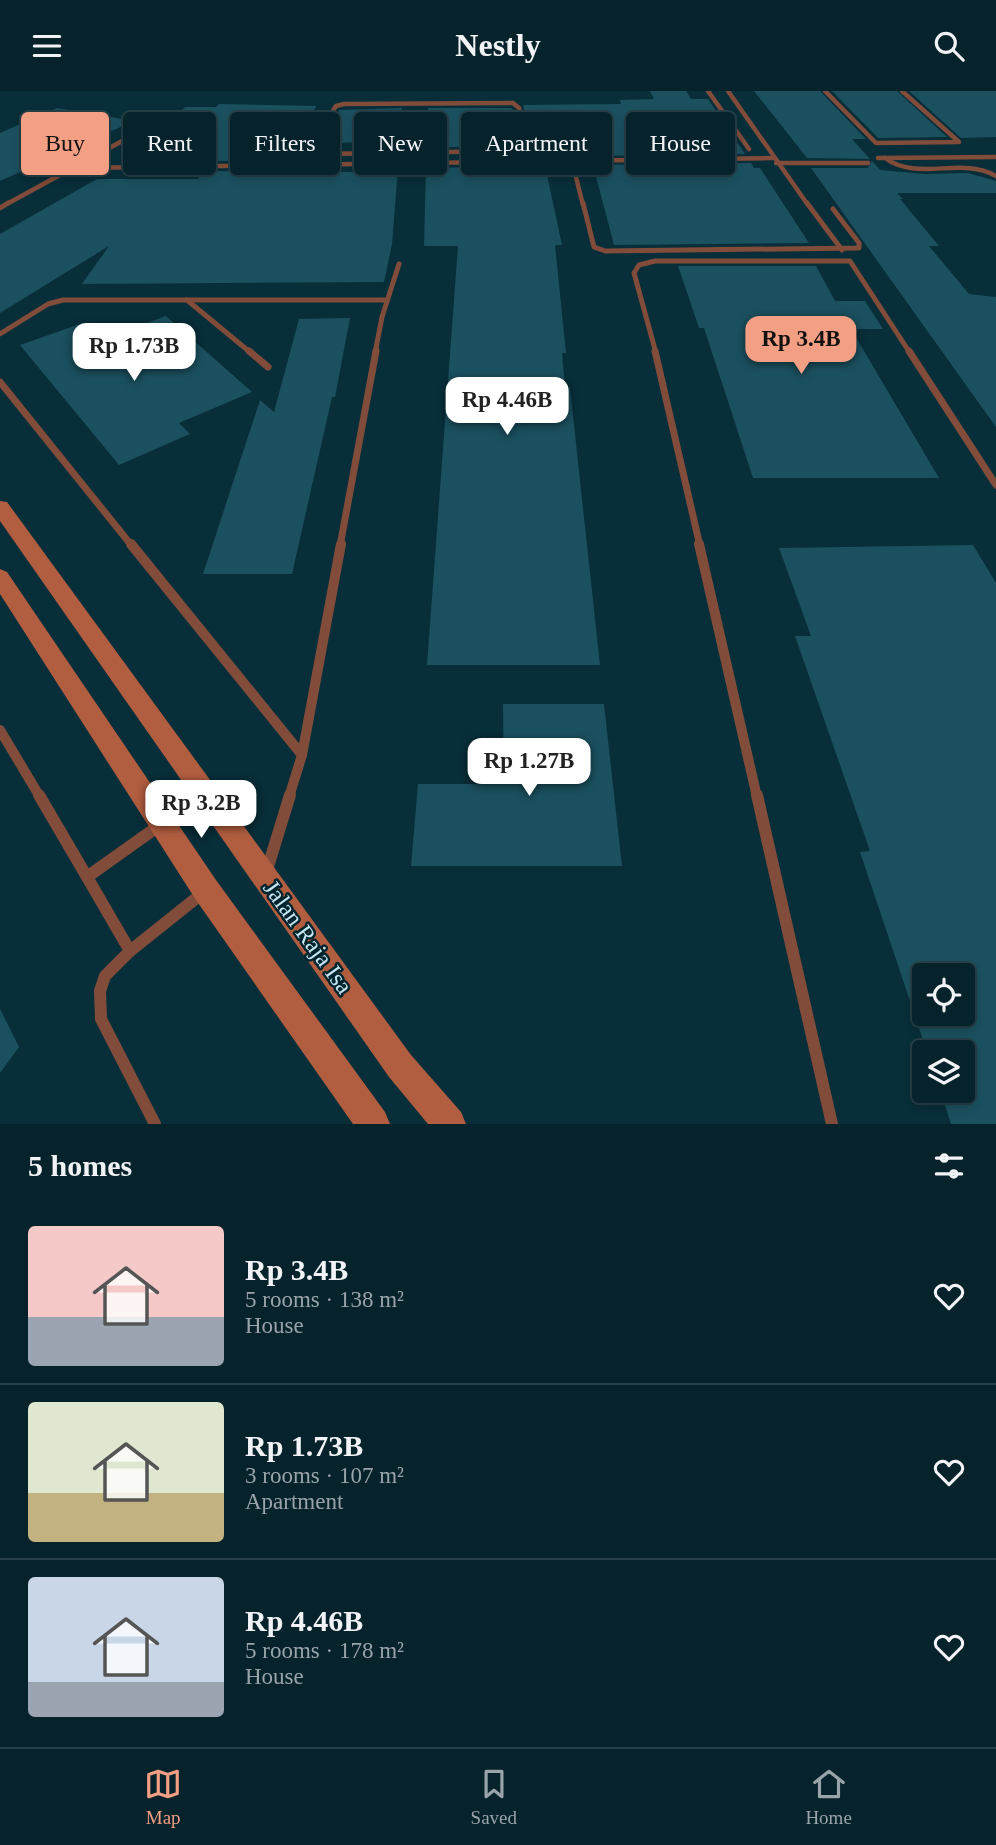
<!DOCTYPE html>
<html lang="en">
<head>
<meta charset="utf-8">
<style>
	:root { --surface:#06222b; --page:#142f37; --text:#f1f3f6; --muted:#98a4a9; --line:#273f47; --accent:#f39f83 }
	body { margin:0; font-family:"Times New Roman",serif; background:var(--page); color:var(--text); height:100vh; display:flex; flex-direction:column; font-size:26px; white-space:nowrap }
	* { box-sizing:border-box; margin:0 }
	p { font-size:23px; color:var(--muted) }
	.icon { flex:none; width:38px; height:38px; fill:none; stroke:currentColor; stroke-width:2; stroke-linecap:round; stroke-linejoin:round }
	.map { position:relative; height:1033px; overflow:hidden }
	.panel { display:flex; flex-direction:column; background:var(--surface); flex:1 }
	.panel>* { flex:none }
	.banner { position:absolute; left:21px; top:21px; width:956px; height:63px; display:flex; gap:14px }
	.controls { position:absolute; left:912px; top:872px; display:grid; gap:14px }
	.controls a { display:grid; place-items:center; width:63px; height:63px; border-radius:7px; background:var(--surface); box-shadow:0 4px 10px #0003,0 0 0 2px var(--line); font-size:35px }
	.price { position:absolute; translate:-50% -60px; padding:0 16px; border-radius:14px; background:#fff; color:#222; font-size:23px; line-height:46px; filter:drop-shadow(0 2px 4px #0008) }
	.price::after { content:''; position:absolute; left:50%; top:42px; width:21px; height:16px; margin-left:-10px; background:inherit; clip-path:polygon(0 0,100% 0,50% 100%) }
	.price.on { background:var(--accent); color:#111 }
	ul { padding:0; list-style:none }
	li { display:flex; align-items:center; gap:21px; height:175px; padding:0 28px }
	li+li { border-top:2px solid var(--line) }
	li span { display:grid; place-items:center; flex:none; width:196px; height:140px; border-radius:7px; color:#555 }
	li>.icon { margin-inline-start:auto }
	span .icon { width:84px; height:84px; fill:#fffc; stroke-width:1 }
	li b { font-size:30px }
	h2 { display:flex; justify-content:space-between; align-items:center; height:84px; padding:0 28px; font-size:30px }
	.chip { padding:0 24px; border-radius:7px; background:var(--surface); box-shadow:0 4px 10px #0003,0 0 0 2px var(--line); font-size:24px; line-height:63px }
	.chip.on { background:var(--accent); color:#111 }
	header { display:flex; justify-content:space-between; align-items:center; height:91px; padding:0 28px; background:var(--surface); font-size:32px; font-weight:800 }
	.menu { display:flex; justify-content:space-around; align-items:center; height:98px; border-top:2px solid var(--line); background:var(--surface); font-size:19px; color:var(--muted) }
	.menu a { display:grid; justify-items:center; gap:4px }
	.menu .on { color:var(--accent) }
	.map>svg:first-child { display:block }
	.building { fill:#1b505f; fill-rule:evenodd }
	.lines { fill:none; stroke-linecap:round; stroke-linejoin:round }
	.lane-far4 { stroke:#814c39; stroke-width:4.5 }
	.lane-far3 { stroke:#814c39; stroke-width:5 }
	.lane-far2 { stroke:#814c39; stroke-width:7 }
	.lane-far1 { stroke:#814c39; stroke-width:10 }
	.lane { stroke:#814c39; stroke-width:12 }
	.secondary { fill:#b15d3f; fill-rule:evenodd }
	.labels { text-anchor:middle; stroke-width:5; stroke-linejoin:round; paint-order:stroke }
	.near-street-label { font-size:24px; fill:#c7e8f3; stroke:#00242e }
</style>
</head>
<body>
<header><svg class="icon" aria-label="menu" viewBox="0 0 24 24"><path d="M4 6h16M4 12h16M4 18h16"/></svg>Nestly<svg class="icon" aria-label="search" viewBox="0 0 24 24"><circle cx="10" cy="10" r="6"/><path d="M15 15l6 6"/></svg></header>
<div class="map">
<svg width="996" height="1033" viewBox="0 0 996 1033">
	<rect width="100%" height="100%" fill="#082e39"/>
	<g class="building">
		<path d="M650,0H686L691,8H708L745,63L590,65L588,56L534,57L532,54L523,14L621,13L620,9L654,8Z"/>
		<path d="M754,0H820L866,48H852L870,68L807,67Z"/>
		<path d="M832,0H897L947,46L878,47Z"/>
		<path d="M909,0H996V46L961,47Z"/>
		<path d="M219,13L316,15L290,69L209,70L217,58L129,57L139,46L150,40L153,31H172L185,16H216Z"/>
		<path d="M57,17L134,30L0,90V42Z"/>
		<path d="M402,17L399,57H368L369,51L330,52L339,19Z"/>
		<path d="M428,17H511L515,20L521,52L512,54L427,57Z"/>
		<path d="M872,70L880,79L925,83L968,82L996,90V102H897L903,108H900L939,155H929L969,203L996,206V336L811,77H868Z"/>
		<path d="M751,72L754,77H760L809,152L614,154L593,74Z"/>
		<path d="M486,76L487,85L547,84L562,154H555L566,262H562L565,297H570L600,574H427L458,155H424L426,77Z"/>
		<path d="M398,77L392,153L384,191L82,193L109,155L0,222V143L97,88H198L203,80L363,81L364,78Z"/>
		<path d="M678,175H816L835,210H865L883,238H851L939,387H753L704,237H699Z"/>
		<path d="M166,225L252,301L179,332L190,343L119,374L20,254L83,232L99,249Z"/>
		<path d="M350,227L335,306H332L292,483H203L260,309L274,321L299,228Z"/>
		<path d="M973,454L996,492V1033H951L940,999H962V961H927L860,761L870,760L795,545H811L779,457ZM924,884H962V922H924Z"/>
		<path d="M503,613H604L622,775H411L418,693H504Z"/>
		<path d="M0,918L19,956L0,982Z"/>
	</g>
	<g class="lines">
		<g class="lane-far4">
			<path d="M708,0L749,58"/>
			<path d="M728,0L808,114"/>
			<path d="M825,0L876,52L959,51L902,0"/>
			<path d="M878,67L996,66"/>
			<path d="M885,67C918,91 961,65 996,85"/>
			<path d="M572,70L583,114"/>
			<path d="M776,72H868"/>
			<path d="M319,73L331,23L336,15L344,13L513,12L519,17L527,55L509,60L322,63"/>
			<path d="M76,77L773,67"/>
			<path d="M5,114L146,37"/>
		</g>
		<g class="lane-far3">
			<path d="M583,112L594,156L605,160L859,157V152L833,118"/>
			<path d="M807,112L842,159"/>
			<path d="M0,117L8,112"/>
			<path d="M187,209L251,262"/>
			<path d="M0,243L48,213L63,209H387"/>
			<path d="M375,262L382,226L399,173"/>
			<path d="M656,262L634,182L639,174L655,170H850L910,262"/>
		</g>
		<g class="lane-far2">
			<path d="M249,260L268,276"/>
			<path d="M655,260L700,455"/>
			<path d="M909,260L996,394"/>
			<path d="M0,291L132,455"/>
			<path d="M340,455L376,260"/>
		</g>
		<g class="lane-far1">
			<path d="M131,453L302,664"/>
			<path d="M699,453L757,706"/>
			<path d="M0,639L40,706"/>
			<path d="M289,706L302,664L341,453"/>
		</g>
		<g class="lane">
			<path d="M39,704L87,786L160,734"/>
			<path d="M757,704L832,1033"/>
			<path d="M267,779L290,704"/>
			<path d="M87,786L130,860"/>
			<path d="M155,1033L101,928L100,900L105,885L130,860L204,801"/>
		</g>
		<g class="secondary">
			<path d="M0,410L7,411L411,964L461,1021L466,1033H428L389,986L0,430Z"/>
			<path d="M0,478L7,481L216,789L385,1021L390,1033H353L196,809L0,503Z"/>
		</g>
	</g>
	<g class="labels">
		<g class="near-street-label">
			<text transform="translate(308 846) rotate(54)" y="8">Jalan Raja Isa</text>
		</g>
	</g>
</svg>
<div class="controls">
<a><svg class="icon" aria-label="locate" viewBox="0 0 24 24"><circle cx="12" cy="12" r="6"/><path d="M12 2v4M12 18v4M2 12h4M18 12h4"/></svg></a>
<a><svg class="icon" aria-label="layers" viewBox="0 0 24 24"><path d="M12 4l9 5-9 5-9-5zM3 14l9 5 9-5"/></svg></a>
</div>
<b class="price on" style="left:801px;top:285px">Rp 3.4B</b>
<b class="price" style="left:134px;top:292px">Rp 1.73B</b>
<b class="price" style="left:507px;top:346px">Rp 4.46B</b>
<b class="price" style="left:529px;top:707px">Rp 1.27B</b>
<b class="price" style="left:201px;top:749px">Rp 3.2B</b>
<div class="banner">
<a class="chip on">Buy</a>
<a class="chip">Rent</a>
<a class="chip">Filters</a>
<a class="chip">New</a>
<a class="chip">Apartment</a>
<a class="chip">House</a>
</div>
</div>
<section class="panel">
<h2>5 homes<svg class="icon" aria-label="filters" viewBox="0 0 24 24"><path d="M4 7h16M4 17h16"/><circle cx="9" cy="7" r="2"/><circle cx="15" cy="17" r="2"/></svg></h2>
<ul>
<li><span style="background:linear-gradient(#f6c9c9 65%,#9aa5b1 0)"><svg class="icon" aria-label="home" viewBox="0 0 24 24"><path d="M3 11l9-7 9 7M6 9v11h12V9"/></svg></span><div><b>Rp 3.4B</b><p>5 rooms · 138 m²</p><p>House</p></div><svg class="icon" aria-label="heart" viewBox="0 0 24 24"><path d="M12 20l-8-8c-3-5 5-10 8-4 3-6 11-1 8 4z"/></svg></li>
<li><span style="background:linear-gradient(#dfe7d0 65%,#c2b280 0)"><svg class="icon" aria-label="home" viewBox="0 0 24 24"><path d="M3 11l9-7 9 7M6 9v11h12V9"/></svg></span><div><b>Rp 1.73B</b><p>3 rooms · 107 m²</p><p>Apartment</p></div><svg class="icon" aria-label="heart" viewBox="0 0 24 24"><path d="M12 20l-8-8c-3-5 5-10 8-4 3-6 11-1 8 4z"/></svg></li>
<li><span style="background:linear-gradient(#c9d6e8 75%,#9aa5b1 0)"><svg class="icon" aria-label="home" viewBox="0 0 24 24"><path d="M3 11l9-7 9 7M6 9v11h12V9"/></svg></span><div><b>Rp 4.46B</b><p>5 rooms · 178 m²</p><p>House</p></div><svg class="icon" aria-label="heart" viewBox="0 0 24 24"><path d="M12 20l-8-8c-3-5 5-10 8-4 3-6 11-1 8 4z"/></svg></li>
</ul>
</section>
<nav class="menu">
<a class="on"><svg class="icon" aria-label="map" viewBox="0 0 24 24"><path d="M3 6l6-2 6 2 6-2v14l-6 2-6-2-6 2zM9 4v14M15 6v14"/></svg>Map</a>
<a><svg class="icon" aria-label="saved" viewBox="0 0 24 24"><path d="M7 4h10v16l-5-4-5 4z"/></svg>Saved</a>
<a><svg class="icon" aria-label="home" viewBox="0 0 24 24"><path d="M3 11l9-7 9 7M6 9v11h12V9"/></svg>Home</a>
</nav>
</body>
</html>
